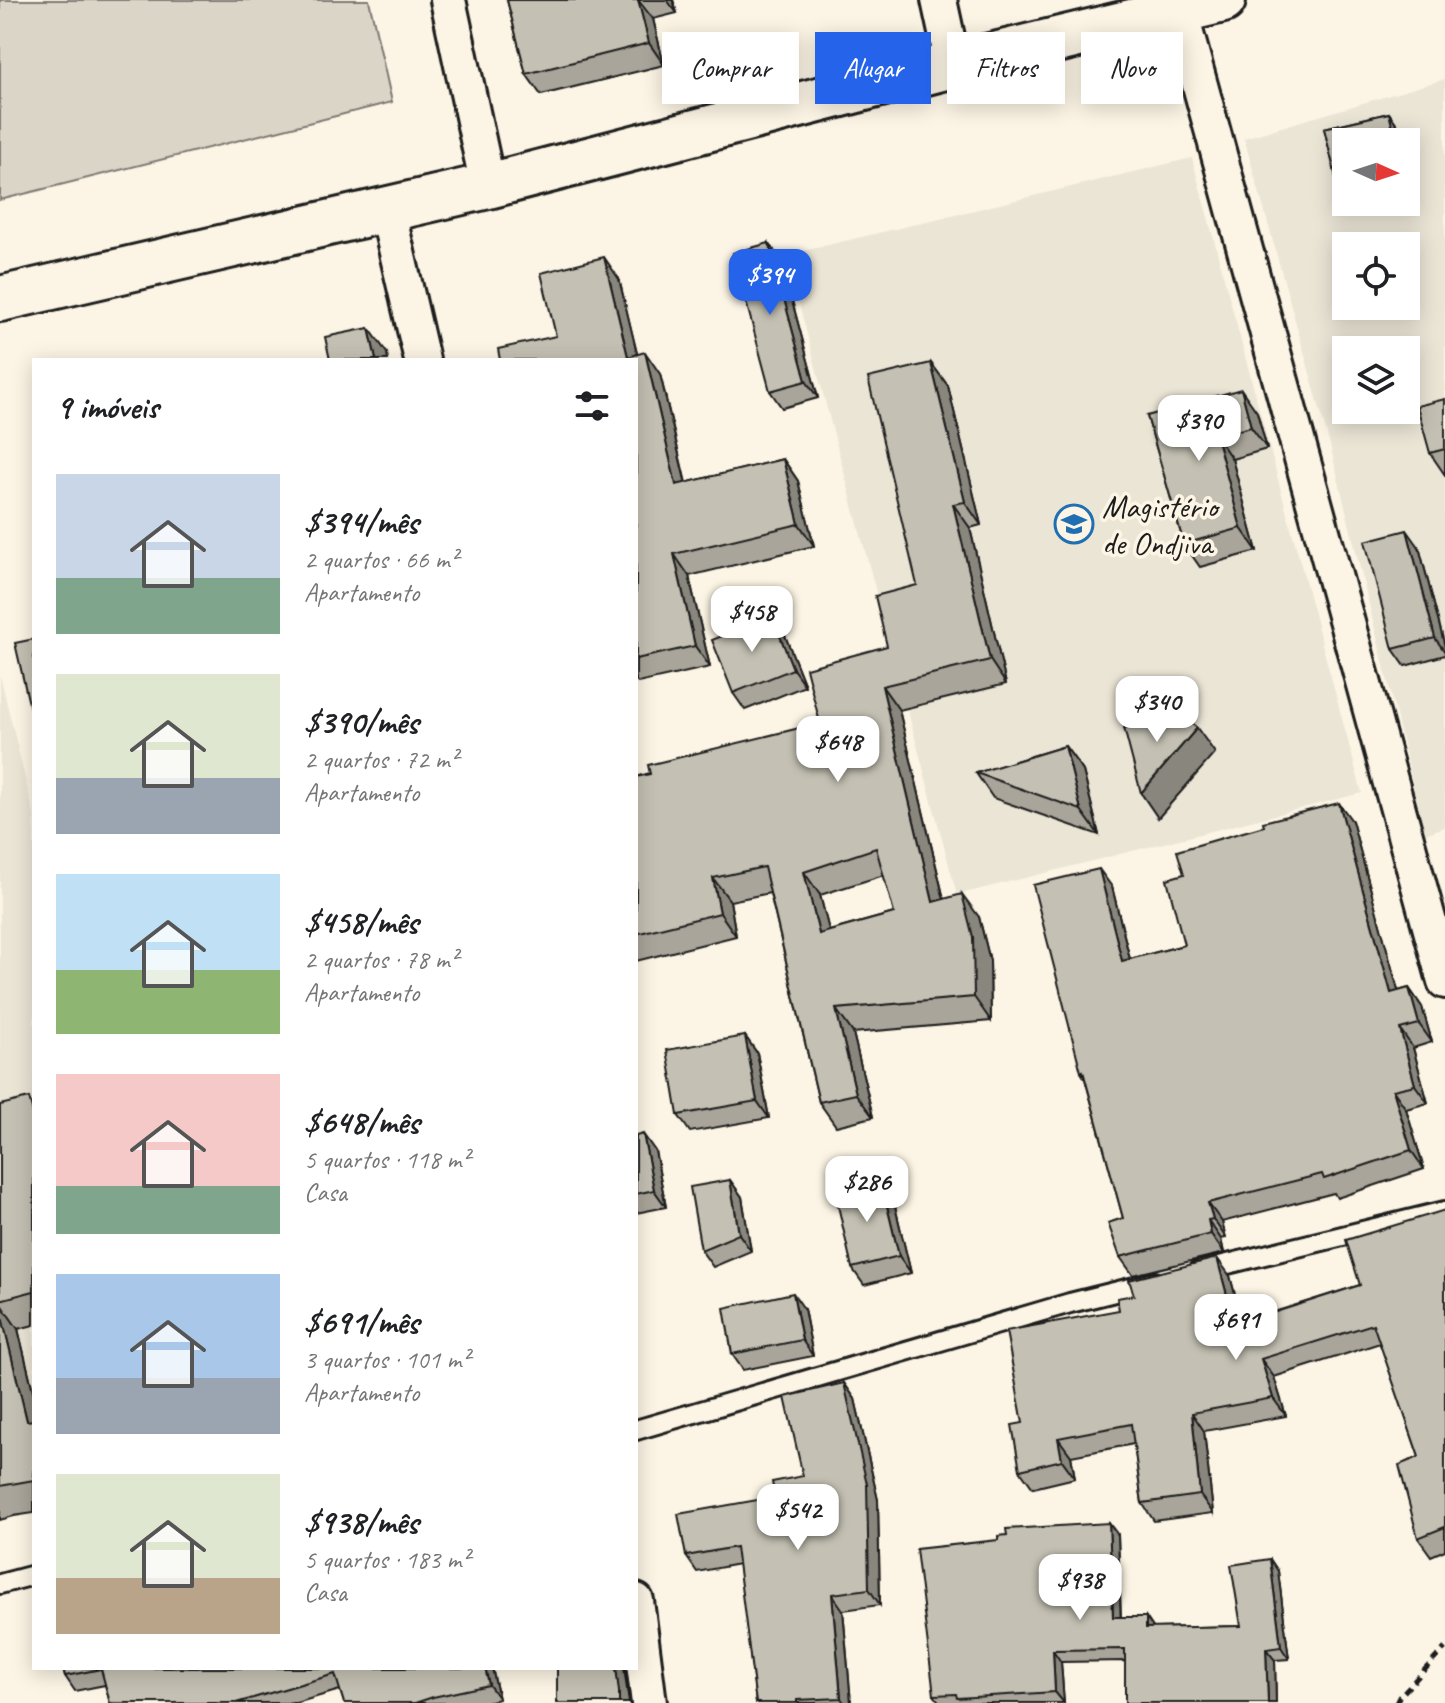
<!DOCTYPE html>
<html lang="pt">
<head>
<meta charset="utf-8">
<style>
	:root { --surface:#fff; --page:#f6f6f6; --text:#202124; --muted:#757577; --accent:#2563eb }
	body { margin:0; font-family:Caveat,sans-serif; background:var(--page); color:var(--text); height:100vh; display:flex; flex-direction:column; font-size:30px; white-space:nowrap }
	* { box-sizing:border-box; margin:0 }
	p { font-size:26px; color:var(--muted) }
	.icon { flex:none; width:44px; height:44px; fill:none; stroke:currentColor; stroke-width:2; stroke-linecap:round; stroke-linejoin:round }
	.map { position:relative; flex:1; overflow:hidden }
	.side { position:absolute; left:32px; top:358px; width:606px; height:1312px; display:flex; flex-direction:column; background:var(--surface); border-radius:0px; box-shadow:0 4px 20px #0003 }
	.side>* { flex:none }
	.guide { position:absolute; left:662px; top:32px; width:662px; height:72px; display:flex; gap:16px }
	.needle { width:52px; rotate:93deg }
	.tools { position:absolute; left:1332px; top:128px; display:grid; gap:16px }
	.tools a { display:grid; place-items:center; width:88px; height:88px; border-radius:0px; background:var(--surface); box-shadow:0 4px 20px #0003; font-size:40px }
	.price { position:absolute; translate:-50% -68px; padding:0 18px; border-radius:16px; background:#fff; color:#222; font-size:26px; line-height:52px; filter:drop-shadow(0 2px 4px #0008) }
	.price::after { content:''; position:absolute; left:50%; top:48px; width:24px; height:18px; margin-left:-12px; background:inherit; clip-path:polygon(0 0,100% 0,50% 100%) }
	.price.selected { background:var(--accent); color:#fff }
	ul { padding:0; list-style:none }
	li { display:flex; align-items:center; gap:24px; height:200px; padding:0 24px }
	li span { display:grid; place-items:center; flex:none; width:224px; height:160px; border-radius:0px; color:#555 }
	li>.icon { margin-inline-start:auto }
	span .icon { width:96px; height:96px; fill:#fffc; stroke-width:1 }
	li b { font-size:34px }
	h2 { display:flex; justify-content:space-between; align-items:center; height:96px; padding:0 24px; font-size:34px }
	.chip { padding:0 28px; border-radius:0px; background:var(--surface); box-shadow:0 4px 20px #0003; font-size:28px; line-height:72px }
	.chip.selected { background:var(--accent); color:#fff }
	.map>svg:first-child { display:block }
	.built { fill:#ebe5d6; fill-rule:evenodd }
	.green { fill:#dbd5c8; stroke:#7c7872; stroke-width:2 }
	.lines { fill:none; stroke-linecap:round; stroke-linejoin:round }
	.service-casing { stroke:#1c1c1c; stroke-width:24 }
	.minor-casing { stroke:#1c1c1c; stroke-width:40 }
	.primary-casing { stroke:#1c1c1c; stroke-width:50 }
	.path { stroke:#1c1c1c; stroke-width:5; stroke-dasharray:8 6; stroke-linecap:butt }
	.service { stroke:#fcf5e5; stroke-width:18 }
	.minor { stroke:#fcf5e5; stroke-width:34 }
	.primary { stroke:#fcf5e5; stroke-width:44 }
	.wall { fill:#a9a59a; stroke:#1c1c1c; stroke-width:2; fill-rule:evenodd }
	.shaded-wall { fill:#89867d; stroke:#1c1c1c; stroke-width:2 }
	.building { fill:#c4c0b3; stroke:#1c1c1c; stroke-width:2; fill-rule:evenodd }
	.labels { text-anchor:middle; stroke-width:7; stroke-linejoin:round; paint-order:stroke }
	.poi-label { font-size:32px; fill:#1c1c1c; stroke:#fcf5e5; text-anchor:start }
</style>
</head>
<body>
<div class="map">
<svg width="1445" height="1703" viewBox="0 0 1445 1703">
	<rect width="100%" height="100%" fill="#fcf5e5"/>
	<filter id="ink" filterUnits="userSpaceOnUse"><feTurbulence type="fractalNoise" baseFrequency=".0125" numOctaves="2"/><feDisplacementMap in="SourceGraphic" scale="16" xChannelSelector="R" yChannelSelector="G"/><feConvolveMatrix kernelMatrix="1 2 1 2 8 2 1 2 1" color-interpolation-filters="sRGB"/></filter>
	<g filter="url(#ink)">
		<g class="built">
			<path d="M1445,79V827L1425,834L1330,445L1244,138ZM1346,142H1406V202H1346ZM1346,246H1406V306H1346ZM1346,350H1406V410H1346Z"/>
			<path d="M1192,158L1362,793L957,895L786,255Z"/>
			<path d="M0,675L34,815V1406L0,1413Z"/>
		</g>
		<path class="green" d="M0,0H369L392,102L0,200Z"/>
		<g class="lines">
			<defs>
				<g id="service">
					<path d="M1199,1271L1445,1211"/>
					<path d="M636,1430L1070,1303L1155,1282"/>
					<path d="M0,1584L34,1575"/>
				</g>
				<g id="minor">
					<path d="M448,0L488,186"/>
					<path d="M939,0L953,65"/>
					<path d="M1180,12L1445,981"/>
					<path d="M387,209L422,360"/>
					<path d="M636,1601L649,1703"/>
				</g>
				<path id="primary" d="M0,299L488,186L953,65L1223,0"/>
			</defs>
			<use href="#service" class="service-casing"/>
			<use href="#minor" class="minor-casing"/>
			<use href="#primary" class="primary-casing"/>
			<path class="path" d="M1396,1703L1399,1697L1445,1648"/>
			<use href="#service" class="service"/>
			<use href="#minor" class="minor"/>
			<use href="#primary" class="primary"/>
		</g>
		<g class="wall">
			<path d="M507,0H673L677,13L653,19L664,65L541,95L526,74Z"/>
			<path d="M1389,113L1401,130L1404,142H1346V202H1406V149L1418,200L1353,215L1341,198L1324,128Z"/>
			<path d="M769,243L781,260L818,398L782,408L770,391Z"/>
			<path d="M619,279L637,354L660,374L686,483L783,459L798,481L814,546L689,576L710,667L638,683L636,681V618H638L636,360L556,336Z"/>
			<path d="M931,363L948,386L981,525L970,528L1006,684L899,710L944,899L979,917L990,961L991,1021L853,1033L873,1117L836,1126L819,1102L770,893L730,901L736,936L636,961V777L820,723L887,646L917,585ZM884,875L894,913L829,931L820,895Z"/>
			<path d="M1445,399V475L1430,453Z"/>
			<path d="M1257,412L1267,449L1232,459L1257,551L1200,567L1184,544L1147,416Z"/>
			<path d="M1419,547L1445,647V655L1405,666L1393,649Z"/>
			<path d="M772,616L784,633L805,686L745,710L733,693Z"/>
			<path d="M1065,746L1083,771L1099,835L993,798L976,773Z"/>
			<path d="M1352,821L1398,991L1409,988L1422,1007L1432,1042L1413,1048L1428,1103L1406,1109L1424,1169L1337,1198L1334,1193L1222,1222L1226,1238L1221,1239L1224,1253L1133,1275L1120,1257L1123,1218L1085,1079L1081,1072L1112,887L1130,959L1184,945Z"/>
			<path d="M745,1036L757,1053L769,1118L690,1132L678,1115Z"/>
			<path d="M34,1104V1325L18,1329L34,1395V1513L14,1516L0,1520V1105Z"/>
			<path d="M636,1136L655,1151L666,1207L636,1213Z"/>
			<path d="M730,1180L742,1197L751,1251L713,1267L701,1250Z"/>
			<path d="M881,1181L893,1198L911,1273L864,1285L852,1268Z"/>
			<path d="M1445,1210V1550L1431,1556L1418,1538L1419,1457L1380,1343L1274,1377L1286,1416L1204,1431L1213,1513L1154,1521L1142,1503L1134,1444L1071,1456L1075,1478L1033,1488L1020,1470L1023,1423L1119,1310L1230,1276L1242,1322L1360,1285Z"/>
			<path d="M804,1309L813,1356L743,1370L732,1354Z"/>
			<path d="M844,1383L855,1399L878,1500L880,1605L843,1610L851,1703H756L739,1564L697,1572L686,1556L775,1497L803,1476Z"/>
			<path d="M1118,1535L1121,1617L1154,1628L1241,1626L1278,1571L1289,1659L1275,1660L1276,1703H1125V1661L1061,1662L1064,1703H940L934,1695Z"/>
			<path d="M63,1668H492L499,1699L481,1703H344L340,1690L296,1703H110L105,1685L75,1691L65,1676Z"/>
		</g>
		<g class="shaded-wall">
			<path d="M638,0L653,19L664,65L649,43Z"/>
			<path d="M667,0H673L677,13Z"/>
			<path d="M1389,113L1401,130L1404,142H1396Z"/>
			<path d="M1406,149L1418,200L1406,183Z"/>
			<path d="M769,243L781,260L818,398L806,381Z"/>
			<path d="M604,257L619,279L643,378L628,357Z"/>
			<path d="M369,328L387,353L388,360H376Z"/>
			<path d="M645,352L660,374L691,506L676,485Z"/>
			<path d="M931,363L948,386L981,525L965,502Z"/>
			<path d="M1241,389L1257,412L1267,449L1251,427Z"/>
			<path d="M1216,436L1232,459L1257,551L1241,528Z"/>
			<path d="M783,459L798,481L814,546L799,524Z"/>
			<path d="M953,504L970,528L1006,684L990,660Z"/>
			<path d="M1407,530L1419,547L1445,647V652L1435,638Z"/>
			<path d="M674,554L689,576L710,667L695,646Z"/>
			<path d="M772,616L784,633L805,686L793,669Z"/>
			<path d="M882,686L899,710L950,925L933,902Z"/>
			<path d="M1197,728L1215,753L1158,818L1141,793Z"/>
			<path d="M1065,746L1083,771L1099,835L1081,810Z"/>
			<path d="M1339,803L1352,821L1404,1012L1391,993Z"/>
			<path d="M1099,869L1112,887L1135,980L1122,961Z"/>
			<path d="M804,872L820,895L836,958L819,934Z"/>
			<path d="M713,878L730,901L736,936L720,913Z"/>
			<path d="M962,894L979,917L990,961L991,1021L974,997Z"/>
			<path d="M1409,988L1422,1007L1432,1042L1419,1024Z"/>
			<path d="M836,1009L853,1033L873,1117L856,1094Z"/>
			<path d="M1400,1029L1413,1048L1428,1103L1415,1085Z"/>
			<path d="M745,1036L757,1053L769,1118L757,1101Z"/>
			<path d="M1393,1090L1406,1109L1424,1169L1411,1150Z"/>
			<path d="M643,1134L655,1151L666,1207L654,1190Z"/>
			<path d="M730,1180L742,1197L751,1251L739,1234Z"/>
			<path d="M881,1181L893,1198L911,1273L899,1256Z"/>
			<path d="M1208,1203L1222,1222L1226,1238L1213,1219Z"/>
			<path d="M1208,1220L1221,1239L1224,1253L1211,1234Z"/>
			<path d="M1217,1258L1230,1276L1248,1343L1235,1325Z"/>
			<path d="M793,1293L804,1309L813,1356L802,1340Z"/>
			<path d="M0,1303L18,1329L34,1395V1431L27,1421L0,1309Z"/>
			<path d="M1261,1359L1274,1377L1286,1416L1273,1398Z"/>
			<path d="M844,1383L855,1399L878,1500L880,1605L869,1589Z"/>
			<path d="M1192,1413L1204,1431L1213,1513L1200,1495Z"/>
			<path d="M1058,1438L1071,1456L1075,1478L1062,1460Z"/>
			<path d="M1109,1523L1118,1535L1121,1629L1113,1617Z"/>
			<path d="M1270,1559L1278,1571L1289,1659L1281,1647Z"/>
			<path d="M832,1594L843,1610L851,1703H844L841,1698Z"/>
			<path d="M1146,1617L1154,1629L1146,1628Z"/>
			<path d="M1266,1649L1275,1660L1276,1703H1268Z"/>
			<path d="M1053,1650L1061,1662L1064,1703L1055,1692Z"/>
			<path d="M485,1668H492L499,1699L489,1685Z"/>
			<path d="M616,1668H624L629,1703H619Z"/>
		</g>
		<g class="building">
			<path d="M507,0H638L649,43L526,74Z"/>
			<path d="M1389,113L1396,142H1346V197L1341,198L1324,128Z"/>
			<path d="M769,243L806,381L770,391L733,253Z"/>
			<path d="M604,257L628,357L645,352L676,485L783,459L799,524L674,554L695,646L636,659V618H638L636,610V360H500L498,349L556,336L541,273Z"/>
			<path d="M369,328L376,360H330L325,337Z"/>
			<path d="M931,363L965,502L953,504L990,660L882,686L933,902L962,894L973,937L974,997L836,1009L856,1094L819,1102L764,867L713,878L720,913L636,934V777L650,774L648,765L820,723L806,668L887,646L875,596L917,585L868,378ZM876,848L894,913L819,934L804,872Z"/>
			<path d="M1241,389L1251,427L1216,436L1241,528L1184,544L1147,416Z"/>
			<path d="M1445,399V449L1430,453L1417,406Z"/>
			<path d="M1407,530L1435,638L1393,649L1365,541Z"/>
			<path d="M772,616L793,669L733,693L712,640Z"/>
			<path d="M34,639V726L15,643Z"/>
			<path d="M1170,706L1197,728L1141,793L1124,728L1160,717Z"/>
			<path d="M1065,746L1081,810L976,773Z"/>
			<path d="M1339,803L1391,993L1409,988L1419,1024L1400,1029L1415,1085L1393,1090L1411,1150L1324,1179L1322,1174L1208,1203L1213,1219L1208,1220L1211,1234L1120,1257L1108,1223L1123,1218L1083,1071L1081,1072L1033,885L1099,869L1122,961L1184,945L1167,879L1184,874L1177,851L1264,826L1263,822Z"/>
			<path d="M745,1036L757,1101L678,1115L667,1050Z"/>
			<path d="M29,1098L34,1117V1291L0,1300V1105Z"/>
			<path d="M643,1134L654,1190L636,1194V1136Z"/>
			<path d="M730,1180L739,1234L701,1250L690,1187Z"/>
			<path d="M881,1181L899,1256L852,1268L835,1192Z"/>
			<path d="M1445,1210V1527L1418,1538L1399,1465L1419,1457L1373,1324L1261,1359L1273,1398L1192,1413L1200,1495L1142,1503L1131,1424L1058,1438L1062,1460L1020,1470L1012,1425L1023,1423L1006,1331L1119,1310L1117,1298L1134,1295L1129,1280L1217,1258L1235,1325L1360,1285L1346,1240Z"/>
			<path d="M793,1293L802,1340L732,1354L724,1308Z"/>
			<path d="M0,1309L27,1421L34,1420V1480L0,1486Z"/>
			<path d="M844,1383L867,1484L869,1589L832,1594L841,1698L797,1700V1703H756L736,1547L686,1556L678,1514L775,1497L772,1482L803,1476L785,1397Z"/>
			<path d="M1109,1523L1113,1617H1146V1628L1241,1626L1231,1565L1270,1559L1281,1647L1266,1649L1268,1703H1125V1649L1053,1650L1055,1692L957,1698L956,1694L934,1695L916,1549L998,1540V1536L1007,1535L1006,1529Z"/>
			<path d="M63,1668H485L489,1685L433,1697L415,1703H344L335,1674L236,1703H110L101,1669L65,1676Z"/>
			<path d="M557,1668H616L619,1692V1703H557Z"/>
		</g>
	</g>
	<defs>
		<symbol id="university-ring" viewBox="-11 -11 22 22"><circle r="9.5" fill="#fcf5e5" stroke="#1f6fb2" stroke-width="1.5"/><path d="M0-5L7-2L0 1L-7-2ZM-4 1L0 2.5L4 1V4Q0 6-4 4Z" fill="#1f6fb2"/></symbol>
	</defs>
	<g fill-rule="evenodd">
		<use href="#university-ring" x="1052" y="502" width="44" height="44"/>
	</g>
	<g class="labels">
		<g class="poi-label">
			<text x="1102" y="517">Magistério<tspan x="1102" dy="37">de Ondjiva</tspan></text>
		</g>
	</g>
</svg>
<div class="tools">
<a><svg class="needle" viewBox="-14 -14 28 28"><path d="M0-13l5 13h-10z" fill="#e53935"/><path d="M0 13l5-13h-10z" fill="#757577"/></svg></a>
<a><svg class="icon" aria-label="locate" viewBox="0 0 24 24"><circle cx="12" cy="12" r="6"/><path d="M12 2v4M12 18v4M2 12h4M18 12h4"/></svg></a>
<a><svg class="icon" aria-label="layers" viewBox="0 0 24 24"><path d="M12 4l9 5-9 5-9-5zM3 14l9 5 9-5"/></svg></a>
</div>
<b class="price selected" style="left:770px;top:317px">$394</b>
<b class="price" style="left:1199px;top:463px">$390</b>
<b class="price" style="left:752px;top:654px">$458</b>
<b class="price" style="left:1157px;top:744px">$340</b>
<b class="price" style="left:838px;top:784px">$648</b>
<b class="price" style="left:867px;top:1224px">$286</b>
<b class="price" style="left:1236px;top:1362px">$691</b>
<b class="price" style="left:798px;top:1552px">$542</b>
<b class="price" style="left:1080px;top:1622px">$938</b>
<div class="guide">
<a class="chip">Comprar</a>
<a class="chip selected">Alugar</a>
<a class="chip">Filtros</a>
<a class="chip">Novo</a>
</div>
<section class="side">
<h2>9 imóveis<svg class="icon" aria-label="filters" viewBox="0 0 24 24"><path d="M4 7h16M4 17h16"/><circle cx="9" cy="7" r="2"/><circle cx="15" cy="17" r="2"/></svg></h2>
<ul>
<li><span style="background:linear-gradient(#c9d6e8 65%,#7fa58c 0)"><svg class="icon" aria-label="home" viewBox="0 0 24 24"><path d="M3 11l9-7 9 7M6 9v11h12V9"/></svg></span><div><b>$394/mês</b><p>2 quartos · 66 m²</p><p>Apartamento</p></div></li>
<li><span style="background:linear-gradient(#dfe7d0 65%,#9aa5b1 0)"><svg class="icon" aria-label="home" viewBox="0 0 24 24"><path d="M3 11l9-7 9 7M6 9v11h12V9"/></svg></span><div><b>$390/mês</b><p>2 quartos · 72 m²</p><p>Apartamento</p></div></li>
<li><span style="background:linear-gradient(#bfe0f5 60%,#8fb573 0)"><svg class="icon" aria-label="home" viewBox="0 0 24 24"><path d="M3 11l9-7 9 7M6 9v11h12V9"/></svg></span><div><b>$458/mês</b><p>2 quartos · 78 m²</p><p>Apartamento</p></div></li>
<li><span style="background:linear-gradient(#f6c9c9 70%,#7fa58c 0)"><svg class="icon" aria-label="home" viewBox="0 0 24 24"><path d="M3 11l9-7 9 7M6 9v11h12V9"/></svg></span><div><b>$648/mês</b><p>5 quartos · 118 m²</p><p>Casa</p></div></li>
<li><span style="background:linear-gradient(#a9c7e8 65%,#9aa5b1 0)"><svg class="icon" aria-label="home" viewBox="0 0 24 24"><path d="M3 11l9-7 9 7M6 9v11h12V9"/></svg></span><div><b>$691/mês</b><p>3 quartos · 101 m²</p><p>Apartamento</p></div></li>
<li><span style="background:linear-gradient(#dfe7d0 65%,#b9a48a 0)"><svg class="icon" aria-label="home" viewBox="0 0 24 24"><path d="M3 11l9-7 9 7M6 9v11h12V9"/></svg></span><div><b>$938/mês</b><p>5 quartos · 183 m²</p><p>Casa</p></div></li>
</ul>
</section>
</div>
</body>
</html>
